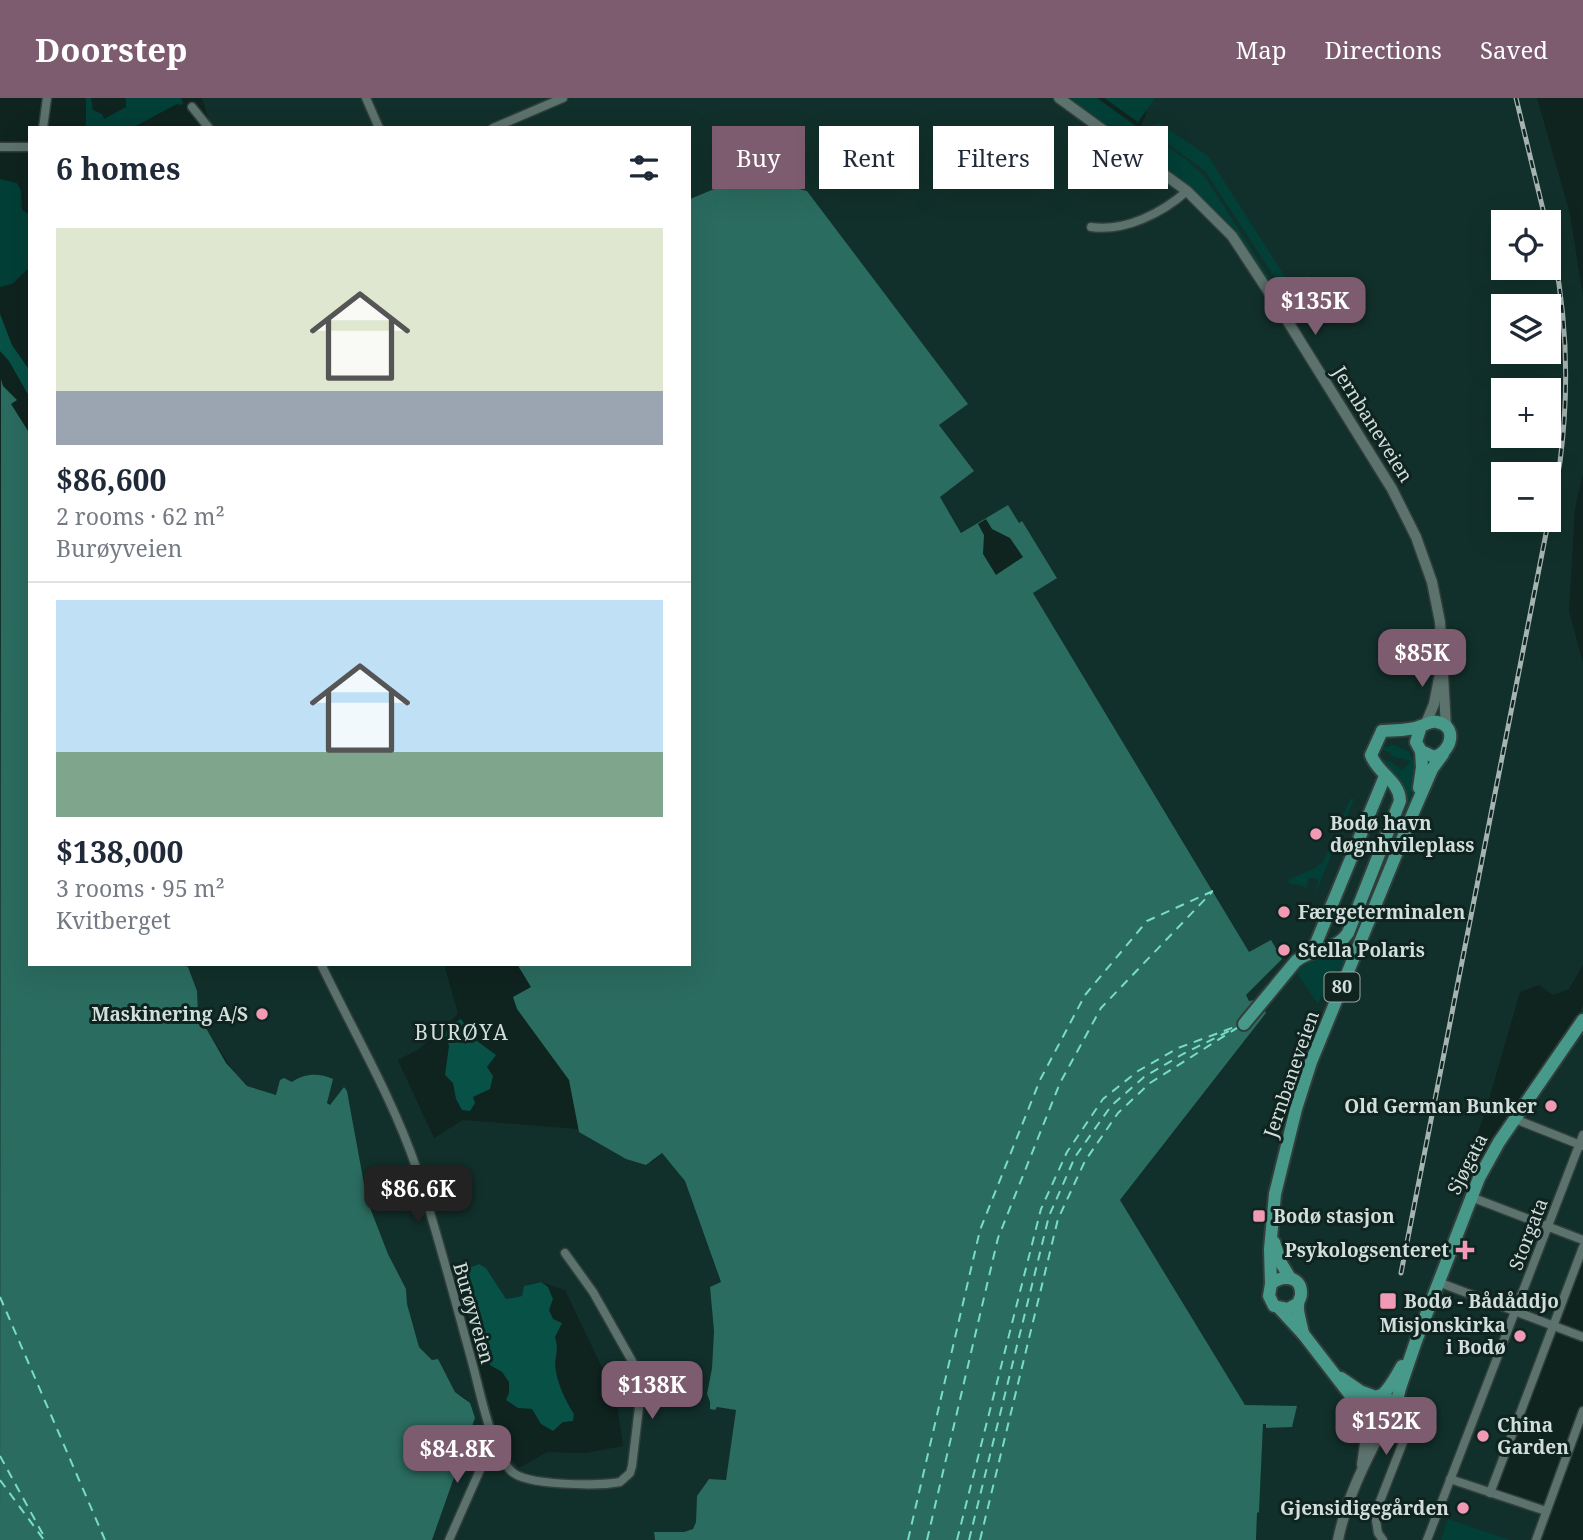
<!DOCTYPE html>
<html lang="en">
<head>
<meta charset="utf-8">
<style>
	:root { --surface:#fff; --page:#f6f6f7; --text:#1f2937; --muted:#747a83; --line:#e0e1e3; --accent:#7d5c70 }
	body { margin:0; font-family:"Noto Serif",serif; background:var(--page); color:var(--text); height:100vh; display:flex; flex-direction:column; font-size:26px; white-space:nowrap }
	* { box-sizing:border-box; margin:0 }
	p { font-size:23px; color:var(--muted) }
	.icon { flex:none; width:38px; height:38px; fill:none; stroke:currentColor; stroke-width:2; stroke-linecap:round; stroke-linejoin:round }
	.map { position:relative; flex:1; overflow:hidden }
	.sheet { position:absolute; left:28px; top:28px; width:663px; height:840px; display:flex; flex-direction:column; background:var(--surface); border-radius:0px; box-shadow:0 7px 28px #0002 }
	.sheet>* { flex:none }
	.top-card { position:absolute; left:712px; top:28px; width:665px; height:63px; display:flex; gap:14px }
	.buttons { position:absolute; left:1491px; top:112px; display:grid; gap:14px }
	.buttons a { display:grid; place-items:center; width:70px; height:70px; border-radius:0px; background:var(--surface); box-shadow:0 7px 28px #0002; font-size:35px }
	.price { position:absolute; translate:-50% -60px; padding:0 16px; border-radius:14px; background:var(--accent); color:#fff; font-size:23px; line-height:46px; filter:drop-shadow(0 2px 4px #0008) }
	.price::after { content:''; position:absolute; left:50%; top:42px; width:21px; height:16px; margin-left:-10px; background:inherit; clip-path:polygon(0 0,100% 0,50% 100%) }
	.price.current { background:#222; color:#fff }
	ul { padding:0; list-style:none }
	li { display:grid; align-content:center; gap:14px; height:371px; padding:0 28px }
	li+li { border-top:2px solid var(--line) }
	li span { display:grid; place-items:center; height:217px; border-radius:0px; color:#555 }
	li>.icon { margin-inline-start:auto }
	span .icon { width:126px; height:126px; fill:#fffc; stroke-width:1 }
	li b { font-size:30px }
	h2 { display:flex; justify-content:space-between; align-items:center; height:84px; padding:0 28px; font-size:30px }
	.pill { padding:0 24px; border-radius:0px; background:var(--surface); box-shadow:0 7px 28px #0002; font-size:24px; line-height:63px }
	.pill.current { background:var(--accent); color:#fff }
	header { display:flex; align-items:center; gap:42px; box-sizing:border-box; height:98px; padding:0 35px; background:var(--accent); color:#fff }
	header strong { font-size:33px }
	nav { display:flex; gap:38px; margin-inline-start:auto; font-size:24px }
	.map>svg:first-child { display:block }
	.built { fill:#12302b; fill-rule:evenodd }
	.green { fill:#023f36 }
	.forest { fill:#075146 }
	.water { fill:#2b6c60 }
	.pier { fill:#0f231f }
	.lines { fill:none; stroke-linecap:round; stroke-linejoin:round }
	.ferry { stroke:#78dcc9; stroke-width:2; stroke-dasharray:9 7; stroke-linecap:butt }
	.minor-casing { stroke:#323e3b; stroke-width:11 }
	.tertiary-casing { stroke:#323e3b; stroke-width:13 }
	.trunk-casing { stroke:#323e3b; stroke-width:16 }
	.minor { stroke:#5c726d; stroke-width:8 }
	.tertiary { stroke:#5c726d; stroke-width:10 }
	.trunk { stroke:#47998a; stroke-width:12 }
	.rail-casing { stroke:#a6b4b1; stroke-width:5 }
	.rail { stroke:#0f231f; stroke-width:2.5; stroke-dasharray:8; stroke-linecap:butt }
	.poi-dot { fill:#f09ab5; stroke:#0f231f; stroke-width:2.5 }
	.labels { text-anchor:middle; stroke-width:6; stroke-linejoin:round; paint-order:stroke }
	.shield { fill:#0f231f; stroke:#98a6a3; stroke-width:2 }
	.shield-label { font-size:18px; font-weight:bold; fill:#d2dedb }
	.street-label { font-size:19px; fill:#d2dedb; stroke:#0f231f }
	.poi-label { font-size:19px; font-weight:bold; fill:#d2dedb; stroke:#0f231f; text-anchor:start }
	.neighbourhood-label { font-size:21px; letter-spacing:2px; fill:#d2dedb; stroke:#0f231f }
</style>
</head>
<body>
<header>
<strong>Doorstep</strong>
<nav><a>Map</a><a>Directions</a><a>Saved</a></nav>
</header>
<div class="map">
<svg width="1583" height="1442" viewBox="0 0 1583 1442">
	<rect width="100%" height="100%" fill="#0f231f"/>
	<g class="built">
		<path d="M202,0H1056L1130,55L1147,14L1128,0H1537L1570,116L1583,199V376L1575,410L1569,513L1583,565V867L1569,891L1553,897L1539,887L1520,894L1485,1015L1460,1084L1471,1098L1488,1079L1517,1023L1583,908V1149L1550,1228L1487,1398L1541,1416L1540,1429L1536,1442H1256L1257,1414H1259L1263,1326L1292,1329L1245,1307L1120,1102L1266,915L1249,903L1246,897L1282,861L1249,855L1033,495L1057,479L1022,424L1019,425L1008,407L962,435L940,399L974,373L939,327L967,306L807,93L777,85L714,91L690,101V30H211ZM1503,124H1549V170H1503ZM1503,208H1549V254H1503ZM1503,292H1549V338H1503ZM1503,376H1549V422H1503Z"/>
		<path d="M182,866H444L458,916L419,951L398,962L434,1040L463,1022L578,1031L579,1034L652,1064L662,1055L685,1083L721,1185L710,1189L714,1233L712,1270L707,1296L710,1304L716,1309L736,1312L726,1382L709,1381L697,1398L696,1424L693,1431L684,1434H654L655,1442H432L475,1320L465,1300L455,1294L438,1261L432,1262L419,1249L407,1206L406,1191L388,1156L367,1102L347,993L344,989L330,1007L312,977L299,979L292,984L284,980L277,998L247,988L233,973L198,917L191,876L188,869ZM479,1166L486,1170L506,1202L522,1198L530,1186L540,1184L565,1192L616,1299L623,1348L585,1355L547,1354L519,1370L501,1348L453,1175Z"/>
	</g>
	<g class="green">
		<path d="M86,0H91L93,12L102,16L104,21L126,9V0H181L183,5L182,7L177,6L132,30H86Z"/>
		<path d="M1067,0H1097L1136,28L1127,34H1116Z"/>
		<path d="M1104,0H1155L1138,24Z"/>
		<path d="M1159,25L1208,58L1291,188L1308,176C1312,190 1300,197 1287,198L1205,73L1146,30Z"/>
		<path d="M1144,33L1187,62L1205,79L1275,188L1283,196L1274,190L1246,149L1220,117L1187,86L1146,55L1141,43Z"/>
		<path d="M0,81L17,85L21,93L22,112L30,117V169L12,186L0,189Z"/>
		<path d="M1395,647L1409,654C1419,670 1416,685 1409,701L1410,705L1350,856L1341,870L1332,876L1318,906L1297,875C1309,857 1329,861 1346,846L1405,697C1401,681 1386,674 1379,660L1390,663L1402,672L1410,665L1409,662L1390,658L1391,654L1381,652L1383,649Z"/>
		<path d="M1351,700L1354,701L1315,797L1318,783L1316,780H1309L1306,790L1301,787L1290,786L1288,782L1315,770L1323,764Z"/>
		<path d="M1448,1421L1510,1442H1441Z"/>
	</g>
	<g class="forest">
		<path d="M0,216L12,247L30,273V300L9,263L0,253Z"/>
		<path d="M461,921L477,943L496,957L487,969L493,978L490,991L473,999L475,1005L470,1013L462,1012L456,1001L453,985L445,977L449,948L445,936L450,927Z"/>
		<path d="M479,1166L486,1170L506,1201L522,1198L524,1188L541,1184L548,1189L553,1201L549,1212L553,1221L562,1225L555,1239C560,1256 553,1259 556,1273C558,1287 566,1304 574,1316L573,1323L563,1324L553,1333L541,1326L532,1311L518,1310L506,1302L509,1295V1284L502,1274L490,1267L476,1242L459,1183L463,1172Z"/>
	</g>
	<g class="water">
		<path d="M748,83L777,85L807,93L968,306L939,327L974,373L940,399L961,435L1008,407L1019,425L1022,423L1057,480L1033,495L1249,854L1271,842L1282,861L1246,897L1249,903L1255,902L1263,909L1266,915L1120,1102L1245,1307L1297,1308L1292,1329L1266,1330V1326H1263L1259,1414L1257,1415L1256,1442H655L654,1434H684L693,1431L696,1424L697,1398L709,1381L726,1382L736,1312L717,1309L715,1312L710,1311V1304L707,1296L712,1270L714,1233L710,1189L721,1184L685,1083L662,1055L646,1067L626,1061L579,1034L569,982L517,911L513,899L531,889L517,866H690V101L714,91Z"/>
		<path d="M1,281L3,288L17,302L11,306L30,336V866H182L188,869L197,893L198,916L226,965L247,988L276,997L280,982L284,980L292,984C304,975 320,975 333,981L327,1005L330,1007L344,989L347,993L367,1102L388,1156L406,1191L407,1206L419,1249L432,1262L438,1261L455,1294L470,1305L475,1320L432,1442H0Z"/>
	</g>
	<path class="pier" d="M986,421L992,431L1010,440L1023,459L996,477L983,456L984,437L978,426Z"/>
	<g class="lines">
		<g class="ferry">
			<path d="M0,1199L105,1442"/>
			<path d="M0,1358L46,1442"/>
			<path d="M0,1382L44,1442"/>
			<path d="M908,1442L980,1132L1040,982L1085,897L1147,823L1213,793"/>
			<path d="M927,1442L998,1140L1060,985L1101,910L1212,794"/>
			<path d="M957,1442L1041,1111L1067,1054L1103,1001L1138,973L1178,950L1240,927"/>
			<path d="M969,1442L1049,1118L1075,1059L1111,1008L1144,979L1183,956L1233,931"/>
			<path d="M980,1442L1058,1121L1085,1063L1118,1015L1150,985L1240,928"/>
		</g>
		<defs>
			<g id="minor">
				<path d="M366,0L379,30"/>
				<path d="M192,9L209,30"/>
				<path d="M43,30L47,0"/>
				<path d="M493,30L563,0"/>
				<path d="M0,49H30"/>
				<path d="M1091,129C1125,134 1162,115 1187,93"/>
				<path d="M321,866C353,933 392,999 416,1069C437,1133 454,1199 472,1264C480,1293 491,1352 511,1373C525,1388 600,1388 620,1384L630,1375L632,1368L642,1284L641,1279L593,1194L565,1155"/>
				<path d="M1515,1021L1583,1048"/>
				<path d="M1471,1099L1583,1142"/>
				<path d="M1438,1184L1583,1239"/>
				<path d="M1450,1381L1546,1413"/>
				<path d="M1490,1395L1583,1149"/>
				<path d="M449,1442L480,1372L495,1345"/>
				<path d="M1383,1442L1378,1435L1375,1416L1405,1339L1406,1332L1398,1316"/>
				<path d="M1427,1442L1583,1037"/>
				<path d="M1536,1442L1583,1313"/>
			</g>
			<g id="tertiary">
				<path d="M1059,0L1187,93L1232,138L1282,214L1392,391L1416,439L1432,484L1440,524L1446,629"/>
				<path d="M1426,625L1434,606L1439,580"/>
				<path d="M1362,1367L1368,1324"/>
				<path d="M1338,1442C1346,1402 1364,1366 1383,1330"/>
			</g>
			<g id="trunk">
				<path d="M1382,633C1394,632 1410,633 1421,628C1427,626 1429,623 1437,624C1458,628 1452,654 1434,659L1421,653L1416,644L1421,628"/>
				<path d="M1419,690L1422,669L1421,653"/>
				<path d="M1312,855L1385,678"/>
				<path d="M1244,926L1296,863C1313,849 1334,855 1348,835L1400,703C1400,683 1377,675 1371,657L1382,633"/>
				<path d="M1274,1144L1281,1165L1290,1180"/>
				<path d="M1271,1186L1270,1151L1275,1096L1296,1011L1311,964L1413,715L1432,671L1443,656"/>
				<path d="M1297,1206L1288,1211L1274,1208L1269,1198L1271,1186C1282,1176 1302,1178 1301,1196C1301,1200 1298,1203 1298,1207C1297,1215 1302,1228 1303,1236"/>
				<path d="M1280,1211L1304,1237L1365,1316"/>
				<path d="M1341,1280L1360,1293L1376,1299"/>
				<path d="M1382,1298L1394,1304L1398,1316L1391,1328L1380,1330C1367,1326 1358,1310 1373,1300C1374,1300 1382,1297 1383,1296C1390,1290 1397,1277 1402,1268"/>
				<path d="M1396,1307L1400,1290L1416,1243L1479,1080L1499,1044L1583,922"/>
			</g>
		</defs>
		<use href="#minor" class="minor-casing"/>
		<use href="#tertiary" class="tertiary-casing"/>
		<use href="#trunk" class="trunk-casing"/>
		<use href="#minor" class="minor"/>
		<use href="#tertiary" class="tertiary"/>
		<use href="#trunk" class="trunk"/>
		<defs>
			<g id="rail">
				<path d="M1516,0L1546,124"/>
				<path d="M1401,1175L1560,364C1570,287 1567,210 1549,134"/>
			</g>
		</defs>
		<use href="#rail" class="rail-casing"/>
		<use href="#rail" class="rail"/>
	</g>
	<g class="poi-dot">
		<circle cx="1316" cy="736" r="7"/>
		<circle cx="1284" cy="814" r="7"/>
		<circle cx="1284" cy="852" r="7"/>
		<circle cx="262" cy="916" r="7"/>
		<circle cx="1551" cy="1008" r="7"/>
		<rect x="1252" y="1111" width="14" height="14" rx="3.5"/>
		<path d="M1461.5 1141.5h7v7h7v7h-7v7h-7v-7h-7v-7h7z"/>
		<rect x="1379" y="1194" width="18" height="18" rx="3.5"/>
		<circle cx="1520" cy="1238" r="7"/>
		<circle cx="1483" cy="1338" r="7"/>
		<circle cx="1463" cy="1410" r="7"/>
	</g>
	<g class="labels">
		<rect class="shield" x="1324.5" y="874.5" width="35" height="29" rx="5"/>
		<g class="shield-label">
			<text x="1342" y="895">80</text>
		</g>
		<g class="street-label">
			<text transform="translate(1373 326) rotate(58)" y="7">Jernbaneveien</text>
			<text transform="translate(1291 976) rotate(-71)" y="7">Jernbaneveien</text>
			<text transform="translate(1467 1066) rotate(-63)" y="7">Sjøgata</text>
			<text transform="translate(1528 1136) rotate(-69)" y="7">Storgata</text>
			<text transform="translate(474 1215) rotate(74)" y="7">Burøyveien</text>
		</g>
		<g class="poi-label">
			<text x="1330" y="732">Bodø havn<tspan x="1330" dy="22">døgnhvileplass</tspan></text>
			<text x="1298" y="821">Færgeterminalen</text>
			<text x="1298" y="859">Stella Polaris</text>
			<text x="248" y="923" text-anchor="end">Maskinering A/S</text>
			<text x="1537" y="1015" text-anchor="end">Old German Bunker</text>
			<text x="1273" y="1125">Bodø stasjon</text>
			<text x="1449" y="1159" text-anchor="end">Psykologsenteret</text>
			<text x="1404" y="1210">Bodø - Bådåddjo</text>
			<text x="1506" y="1234" text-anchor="end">Misjonskirka<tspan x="1506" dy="22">i Bodø</tspan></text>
			<text x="1497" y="1334">China<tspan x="1497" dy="22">Garden</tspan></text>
			<text x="1449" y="1417" text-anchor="end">Gjensidigegården</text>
		</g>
		<g class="neighbourhood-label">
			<text x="462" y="942">BURØYA</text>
		</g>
	</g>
</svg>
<div class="buttons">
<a><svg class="icon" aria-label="locate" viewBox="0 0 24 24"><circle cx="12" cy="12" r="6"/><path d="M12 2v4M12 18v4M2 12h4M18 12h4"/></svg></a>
<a><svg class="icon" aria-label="layers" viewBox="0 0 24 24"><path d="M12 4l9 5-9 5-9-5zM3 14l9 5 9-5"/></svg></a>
<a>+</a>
<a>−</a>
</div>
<b class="price" style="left:1315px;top:239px">$135K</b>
<b class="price" style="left:1422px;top:591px">$85K</b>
<b class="price current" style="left:418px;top:1127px">$86.6K</b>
<b class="price" style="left:652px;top:1323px">$138K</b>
<b class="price" style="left:1386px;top:1359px">$152K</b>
<b class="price" style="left:457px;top:1387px">$84.8K</b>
<div class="top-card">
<a class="pill current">Buy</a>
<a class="pill">Rent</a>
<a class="pill">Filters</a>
<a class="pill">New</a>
</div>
<section class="sheet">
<h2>6 homes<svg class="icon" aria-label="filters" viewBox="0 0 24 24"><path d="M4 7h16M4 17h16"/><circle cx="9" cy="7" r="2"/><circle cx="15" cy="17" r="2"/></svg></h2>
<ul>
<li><span style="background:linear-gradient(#dfe7d0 75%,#9aa5b1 0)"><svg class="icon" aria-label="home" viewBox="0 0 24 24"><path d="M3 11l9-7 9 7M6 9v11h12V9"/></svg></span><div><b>$86,600</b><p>2 rooms · 62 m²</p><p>Burøyveien</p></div></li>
<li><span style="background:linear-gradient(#bfe0f5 70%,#7fa58c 0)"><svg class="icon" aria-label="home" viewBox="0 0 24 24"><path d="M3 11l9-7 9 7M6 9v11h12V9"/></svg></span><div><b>$138,000</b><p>3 rooms · 95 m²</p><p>Kvitberget</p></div></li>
</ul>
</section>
</div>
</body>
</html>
